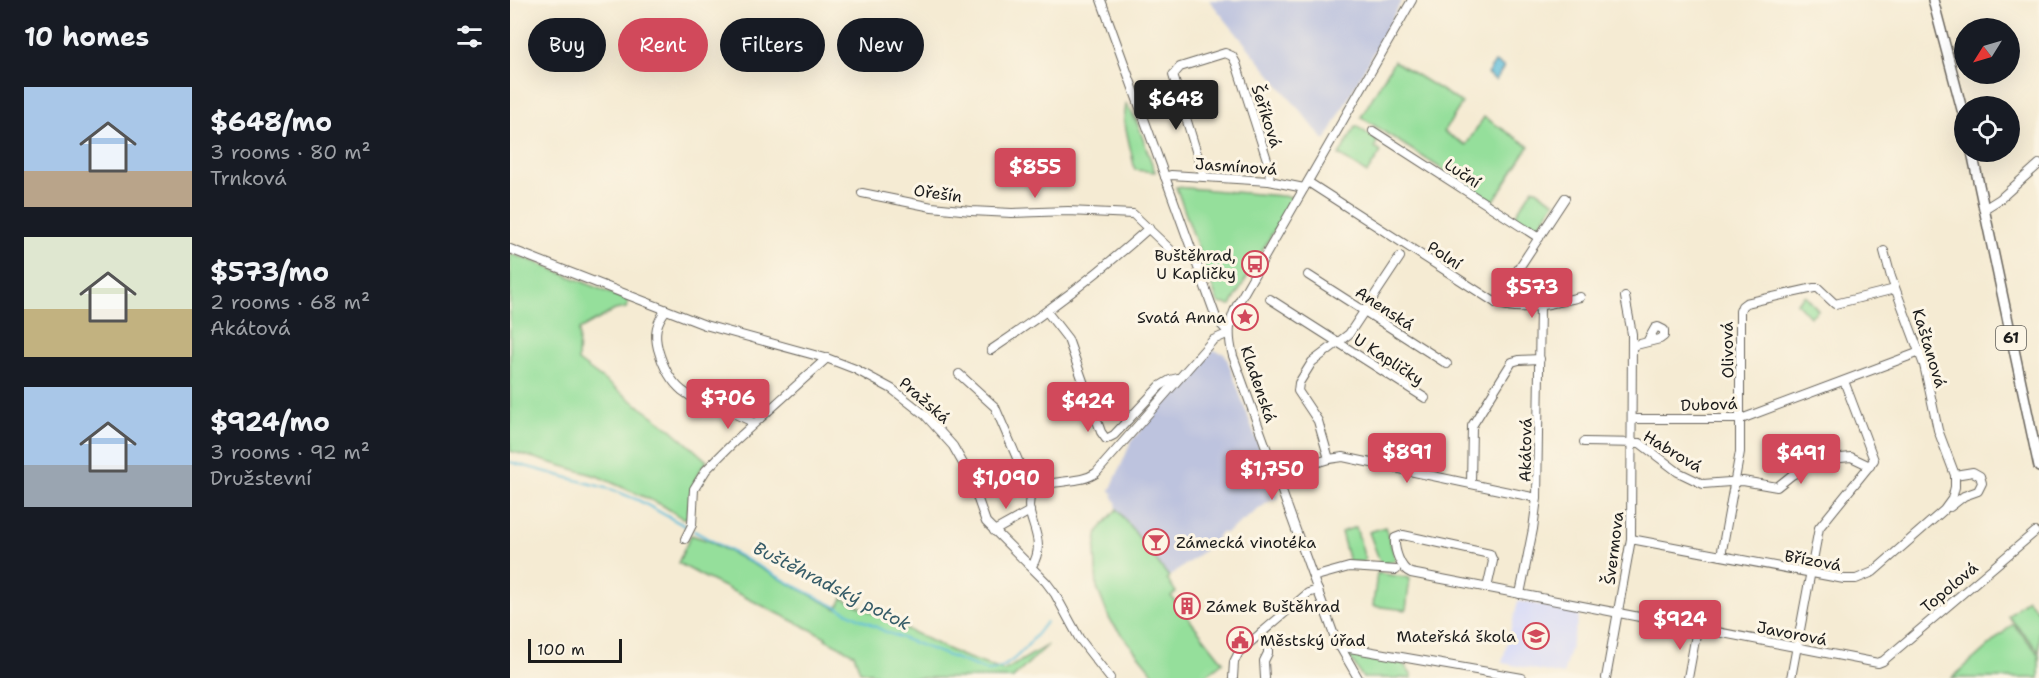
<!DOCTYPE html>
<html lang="en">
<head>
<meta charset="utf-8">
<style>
	:root { --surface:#171b24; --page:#242831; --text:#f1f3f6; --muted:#9ea1a6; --accent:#d1495b }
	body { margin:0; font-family:"Shantell Sans",sans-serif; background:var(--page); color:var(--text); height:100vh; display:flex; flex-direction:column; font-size:22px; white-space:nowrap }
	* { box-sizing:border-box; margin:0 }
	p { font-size:20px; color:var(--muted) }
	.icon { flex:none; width:33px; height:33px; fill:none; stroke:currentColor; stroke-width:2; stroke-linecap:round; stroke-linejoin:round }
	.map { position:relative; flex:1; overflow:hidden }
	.sheet { display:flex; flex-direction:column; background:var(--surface); width:510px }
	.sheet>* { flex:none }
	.top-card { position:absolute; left:18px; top:18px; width:570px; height:54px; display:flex; gap:12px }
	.needle { width:39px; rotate:233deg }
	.controls { position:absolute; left:1444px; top:18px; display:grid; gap:12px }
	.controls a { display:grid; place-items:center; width:66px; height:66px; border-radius:50%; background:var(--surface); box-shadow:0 6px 24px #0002; font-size:30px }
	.scale { position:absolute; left:18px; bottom:15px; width:94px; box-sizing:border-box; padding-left:6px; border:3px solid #1c1c1c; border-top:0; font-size:16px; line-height:21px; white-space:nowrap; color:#1c1c1c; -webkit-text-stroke:4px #fcf5e5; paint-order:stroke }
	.price { position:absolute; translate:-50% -51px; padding:0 14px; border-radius:6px; background:var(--accent); color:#fff; font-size:20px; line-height:39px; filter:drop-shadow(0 2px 3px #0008) }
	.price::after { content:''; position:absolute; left:50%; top:36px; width:18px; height:14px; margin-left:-9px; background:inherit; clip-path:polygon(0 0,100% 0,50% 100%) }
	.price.active { background:#222; color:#fff }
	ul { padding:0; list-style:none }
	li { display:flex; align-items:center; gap:18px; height:150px; padding:0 24px }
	li span { display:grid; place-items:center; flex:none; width:168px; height:120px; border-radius:0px; color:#555 }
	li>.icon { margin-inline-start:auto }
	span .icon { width:72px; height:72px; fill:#fffc; stroke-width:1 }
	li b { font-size:26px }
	h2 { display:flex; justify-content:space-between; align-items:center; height:72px; padding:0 24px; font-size:26px }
	.tag { padding:0 21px; border-radius:27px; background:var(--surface); box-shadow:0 6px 24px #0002; font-size:21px; line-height:54px }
	.tag.active { background:var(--accent); color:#fff }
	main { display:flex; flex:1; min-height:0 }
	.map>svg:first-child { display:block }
	.built { fill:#d4d8f9 }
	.industrial { fill:#bdc3de }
	.green { fill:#95df9b; stroke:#587e5c; stroke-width:1.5 }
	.water { fill:#5cbcda; stroke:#3c6c7b; stroke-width:1.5 }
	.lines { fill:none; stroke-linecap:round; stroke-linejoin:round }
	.stream { stroke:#5cbcda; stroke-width:2 }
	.minor-casing { stroke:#68645c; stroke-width:10 }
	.major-casing { stroke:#68645c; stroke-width:12 }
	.minor { stroke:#fff; stroke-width:8 }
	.major { stroke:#fff; stroke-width:9 }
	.labels { text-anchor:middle; stroke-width:6; stroke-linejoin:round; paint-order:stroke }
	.shield { fill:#fcf5e5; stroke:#5f5d58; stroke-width:1.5 }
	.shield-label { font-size:15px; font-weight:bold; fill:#1c1c1c }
	.street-label { font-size:16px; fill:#1c1c1c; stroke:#fcf5e5 }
	.poi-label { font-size:16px; fill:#1c1c1c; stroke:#fcf5e5; text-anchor:end }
	.water-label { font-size:18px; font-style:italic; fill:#365c68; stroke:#fcf5e5 }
</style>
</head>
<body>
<main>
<section class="sheet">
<h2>10 homes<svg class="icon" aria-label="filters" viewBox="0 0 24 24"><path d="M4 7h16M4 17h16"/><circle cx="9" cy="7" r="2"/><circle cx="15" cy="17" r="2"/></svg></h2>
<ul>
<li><span style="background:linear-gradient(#a9c7e8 70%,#b9a48a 0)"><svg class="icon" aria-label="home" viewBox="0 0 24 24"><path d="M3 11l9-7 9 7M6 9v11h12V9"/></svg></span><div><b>$648/mo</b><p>3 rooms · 80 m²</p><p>Trnková</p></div></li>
<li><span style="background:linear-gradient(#dfe7d0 60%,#c2b280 0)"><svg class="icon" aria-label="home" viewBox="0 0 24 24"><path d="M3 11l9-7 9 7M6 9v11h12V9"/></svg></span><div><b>$573/mo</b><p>2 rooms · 68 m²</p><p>Akátová</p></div></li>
<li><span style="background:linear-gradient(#a9c7e8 65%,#9aa5b1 0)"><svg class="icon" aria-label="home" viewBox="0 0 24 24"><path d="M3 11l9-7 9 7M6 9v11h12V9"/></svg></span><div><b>$924/mo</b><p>3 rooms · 92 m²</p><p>Družstevní</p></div></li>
</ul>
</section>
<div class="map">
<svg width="1529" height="678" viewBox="0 0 1529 678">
	<rect width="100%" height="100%" fill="#fcf5e5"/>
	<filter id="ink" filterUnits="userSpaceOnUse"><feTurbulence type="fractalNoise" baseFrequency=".0167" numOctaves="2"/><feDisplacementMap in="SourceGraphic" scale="12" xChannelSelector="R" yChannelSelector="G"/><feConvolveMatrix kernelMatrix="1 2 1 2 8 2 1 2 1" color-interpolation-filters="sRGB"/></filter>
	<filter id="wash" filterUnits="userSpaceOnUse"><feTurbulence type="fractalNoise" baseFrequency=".008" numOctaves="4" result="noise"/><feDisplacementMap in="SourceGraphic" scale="24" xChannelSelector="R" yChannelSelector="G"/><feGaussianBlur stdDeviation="1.35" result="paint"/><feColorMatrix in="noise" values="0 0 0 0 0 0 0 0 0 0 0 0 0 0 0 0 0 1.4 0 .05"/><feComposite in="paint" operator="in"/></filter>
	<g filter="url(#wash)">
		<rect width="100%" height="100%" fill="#f5ebd3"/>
		<path class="built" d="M1008,601L1070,612L1053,675L992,663Z"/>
		<g class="industrial">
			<path d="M699,0H892L815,141Z"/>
			<path d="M703,350L715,354L768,498L760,501L716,533H711L706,537L708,540L659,577L607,509L606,502L602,495L604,494L600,491L622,440Z"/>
		</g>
		<g class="green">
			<path d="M884,61L952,103L934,132L956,145L974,117L1019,146L983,202L851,117Z"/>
			<path d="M616,104L625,117L645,172L625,170L614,120Z"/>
			<path d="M846,126L867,140L865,148L871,152L857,173L829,155Z"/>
			<path d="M666,187L783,197L721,305L708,303Z"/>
			<path d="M1023,188L1045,202L1026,231L1004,217Z"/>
			<path d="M0,254L20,260L119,301L116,308L105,310L69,330L68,361L162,430L197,461C181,480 181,493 177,518H172L152,505L87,476L0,451Z"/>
			<path d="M1295,295L1308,310L1300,317L1287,303Z"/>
			<path d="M607,509L659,577L657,579L666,592L661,596L713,662L693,678H647L600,620L587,588L585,550L588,531Z"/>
			<path d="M846,527L855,559L853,562H839L831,532Z"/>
			<path d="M875,527L886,560L871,565L859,532Z"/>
			<path d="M181,535L199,541L327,609L332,598L450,655L494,671L538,645L503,678H383L350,671L344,654L315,639L316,637L192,576L168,563Z"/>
			<path d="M867,573L900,578L896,610L863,606Z"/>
			<path d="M1517,599L1529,612V651L1498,616Z"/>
			<path d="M1503,624L1529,654V678H1442Z"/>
			<path d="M847,652L851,658L893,663L902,676V678H853L837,653Z"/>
		</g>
		<path class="water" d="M985,62L994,67L986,80L977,74Z"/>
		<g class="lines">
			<g class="stream">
				<path d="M0,462L103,490L128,500L175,526"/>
				<path d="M184,531L285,586L376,632L478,671C500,671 524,638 536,622"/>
			</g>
		</g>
	</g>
	<g filter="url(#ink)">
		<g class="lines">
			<defs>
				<g id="minor">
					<path d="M591,0L707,320L719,333"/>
					<path d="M863,131L1029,238"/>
					<path d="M655,177L661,175L759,181L794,188"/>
					<path d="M694,177L663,75L670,67L715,53L722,56L726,63L760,169L759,181"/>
					<path d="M798,182L986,303C1014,313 1043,303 1070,297"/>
					<path d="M352,193L422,207L461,211L502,213L558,211L623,214L665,254L671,256L683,253"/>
					<path d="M1474,209L1490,199L1529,164"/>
					<path d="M0,249L195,325L319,359L345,369L382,389L415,415L443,446L459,474L476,522L536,582L545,594L569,638L600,678"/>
					<path d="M798,275L937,364"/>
					<path d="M760,299L915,398"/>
					<path d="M986,303L1055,198"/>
					<path d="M156,310C146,323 144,333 148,349C165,409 200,398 244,423"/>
					<path d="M537,312L558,339L591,432L596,439L604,435L650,386L660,380L668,378"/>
					<path d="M1122,346L1150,339L1154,336V330L1148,327L1145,328L1137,342"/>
					<path d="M481,350C539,311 587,275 639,228"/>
					<path d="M449,374L485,407L522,493"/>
					<path d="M1122,419H1231L1410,352"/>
					<path d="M1074,442L1130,443L1168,472L1193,484L1233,481L1267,487L1282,475L1311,460L1341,457L1360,466"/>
					<path d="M819,459L808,421L788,391L789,383L802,362L839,334L890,257"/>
					<path d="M766,475L819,459L833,457L1027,498"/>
					<path d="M961,484L962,426L1002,362L1009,360L1030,359"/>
					<path d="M1440,507L1454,496L1468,491L1472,483L1470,476L1463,472L1445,475"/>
					<path d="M484,531L520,511"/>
					<path d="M175,539L182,525L184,489L196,470L225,441L317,358"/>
					<path d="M1121,539L1334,579H1346L1363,572L1434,510L1442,499L1445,487V475L1428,430L1414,365L1381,277L1374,251"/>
					<path d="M1211,556L1230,452V311L1232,306L1236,303L1304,288H1308L1325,304L1385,289"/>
					<path d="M522,566C540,537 510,516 522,493C540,476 567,486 586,473L703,340L719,333"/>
					<path d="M803,577L839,567L886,570"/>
					<path d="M977,588L983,561L980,554L893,535L885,538C884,549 890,569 901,573L1368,663L1373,661L1525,532"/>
					<path d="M1010,594L1023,529L1027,498L1030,306"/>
					<path d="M751,633L758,644V653L754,661L755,678"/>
					<path d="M828,646L1012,678"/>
					<path d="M723,678L724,662L729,652L798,593L808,590"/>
					<path d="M848,678L825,638L723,356C718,337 718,322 727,305L902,0"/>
					<path d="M1096,678L1121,539L1122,334L1115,297"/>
					<path d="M1178,678L1187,629"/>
					<path d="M1281,678L1309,528L1364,460L1334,381"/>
				</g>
				<g id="major">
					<path d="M1423,0L1455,121"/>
					<path d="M1462,152L1529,467"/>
				</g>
			</defs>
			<use href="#minor" class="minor-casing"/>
			<use href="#major" class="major-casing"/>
			<use href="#minor" class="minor"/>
			<use href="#major" class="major"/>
		</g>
	</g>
	<defs>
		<symbol id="bus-ring" viewBox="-11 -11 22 22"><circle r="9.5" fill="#fcf5e5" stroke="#d1495b" stroke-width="1.5"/><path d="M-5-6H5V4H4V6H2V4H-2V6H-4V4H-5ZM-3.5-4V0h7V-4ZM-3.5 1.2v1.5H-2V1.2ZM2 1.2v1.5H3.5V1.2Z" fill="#d1495b"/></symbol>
		<symbol id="sight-ring" viewBox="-11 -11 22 22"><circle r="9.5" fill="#fcf5e5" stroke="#d1495b" stroke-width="1.5"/><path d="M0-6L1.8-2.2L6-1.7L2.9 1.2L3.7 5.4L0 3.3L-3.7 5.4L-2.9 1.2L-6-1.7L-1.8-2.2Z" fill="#d1495b"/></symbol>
		<symbol id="bar-ring" viewBox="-11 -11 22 22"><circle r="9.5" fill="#fcf5e5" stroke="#d1495b" stroke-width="1.5"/><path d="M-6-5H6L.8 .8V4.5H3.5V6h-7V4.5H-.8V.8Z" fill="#d1495b"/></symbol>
		<symbol id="building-ring" viewBox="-11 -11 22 22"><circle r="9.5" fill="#fcf5e5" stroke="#d1495b" stroke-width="1.5"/><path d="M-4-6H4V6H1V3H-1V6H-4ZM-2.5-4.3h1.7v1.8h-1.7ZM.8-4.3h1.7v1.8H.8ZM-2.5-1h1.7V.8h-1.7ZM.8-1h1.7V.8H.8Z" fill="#d1495b"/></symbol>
		<symbol id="school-ring" viewBox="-11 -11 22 22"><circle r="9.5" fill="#fcf5e5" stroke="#d1495b" stroke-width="1.5"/><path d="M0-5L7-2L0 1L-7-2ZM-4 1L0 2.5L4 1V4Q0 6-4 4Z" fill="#d1495b"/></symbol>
		<symbol id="civic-ring" viewBox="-11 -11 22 22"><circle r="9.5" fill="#fcf5e5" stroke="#d1495b" stroke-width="1.5"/><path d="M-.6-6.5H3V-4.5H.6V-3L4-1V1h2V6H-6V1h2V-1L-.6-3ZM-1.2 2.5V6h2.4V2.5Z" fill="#d1495b"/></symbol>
	</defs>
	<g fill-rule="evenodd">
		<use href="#bus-ring" x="730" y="249" width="30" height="30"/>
		<use href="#sight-ring" x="720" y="302" width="30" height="30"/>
		<use href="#bar-ring" x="631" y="527" width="30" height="30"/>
		<use href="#building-ring" x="662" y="591" width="30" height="30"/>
		<use href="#school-ring" x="1011" y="621" width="30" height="30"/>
		<use href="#civic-ring" x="715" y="625" width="30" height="30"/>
	</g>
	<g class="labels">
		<rect class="shield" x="1486" y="326" width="30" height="24" rx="4.5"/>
		<g class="shield-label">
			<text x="1501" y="343">61</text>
		</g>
		<g class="street-label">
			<text transform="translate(757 116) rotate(72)" y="6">Šeříková</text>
			<text transform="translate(726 166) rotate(4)" y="6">Jasmínová</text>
			<text transform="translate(953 173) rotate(33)" y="6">Luční</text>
			<text transform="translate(428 193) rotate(8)" y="6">Ořešín</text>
			<text transform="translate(935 255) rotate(33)" y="6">Polní</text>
			<text transform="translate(875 308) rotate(33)" y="6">Anenská</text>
			<text transform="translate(1420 348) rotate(73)" y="6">Kaštanová</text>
			<text transform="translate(1217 350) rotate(-91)" y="6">Olivová</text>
			<text transform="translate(879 359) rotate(33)" y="6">U Kapličky</text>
			<text transform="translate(749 384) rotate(71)" y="6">Kladenská</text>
			<text transform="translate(415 400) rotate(41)" y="6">Pražská</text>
			<text transform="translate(1199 404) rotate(-2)" y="6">Dubová</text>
			<text transform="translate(1015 450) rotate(-89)" y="6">Akátová</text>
			<text transform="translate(1163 451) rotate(31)" y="6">Habrová</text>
			<text transform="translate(1103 548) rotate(-83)" y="6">Švermova</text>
			<text transform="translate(1303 560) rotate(10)" y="6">Břízová</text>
			<text transform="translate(1439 587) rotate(-40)" y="6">Topolová</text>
			<text transform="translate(1282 633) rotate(11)" y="6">Javorová</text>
		</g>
		<g class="poi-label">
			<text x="726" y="261">Buštěhrad,<tspan x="726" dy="18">U Kapličky</tspan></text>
			<text x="716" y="323">Svatá Anna</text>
			<text x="666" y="548" text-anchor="start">Zámecká vinotéka</text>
			<text x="696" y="612" text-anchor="start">Zámek Buštěhrad</text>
			<text x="1006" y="642">Mateřská škola</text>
			<text x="750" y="646" text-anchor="start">Městský úřad</text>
		</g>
		<g class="water-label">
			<text transform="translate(322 586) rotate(27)" y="6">Buštěhradský potok</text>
		</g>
	</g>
</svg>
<div class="controls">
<a><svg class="needle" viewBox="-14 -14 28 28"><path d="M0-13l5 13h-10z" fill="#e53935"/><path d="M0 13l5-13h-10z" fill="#9ea1a6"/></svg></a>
<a><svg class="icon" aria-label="locate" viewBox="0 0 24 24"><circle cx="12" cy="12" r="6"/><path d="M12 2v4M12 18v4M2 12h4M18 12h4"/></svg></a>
</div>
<div class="scale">100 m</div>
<b class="price active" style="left:666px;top:131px">$648</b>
<b class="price" style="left:525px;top:199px">$855</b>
<b class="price" style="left:1022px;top:319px">$573</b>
<b class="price" style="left:218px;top:430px">$706</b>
<b class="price" style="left:578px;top:433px">$424</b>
<b class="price" style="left:897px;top:484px">$891</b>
<b class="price" style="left:1291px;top:485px">$491</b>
<b class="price" style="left:762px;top:501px">$1,750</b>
<b class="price" style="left:496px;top:510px">$1,090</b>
<b class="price" style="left:1170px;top:651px">$924</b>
<div class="top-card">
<a class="tag">Buy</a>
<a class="tag active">Rent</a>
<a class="tag">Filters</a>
<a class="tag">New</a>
</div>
</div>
</main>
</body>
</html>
